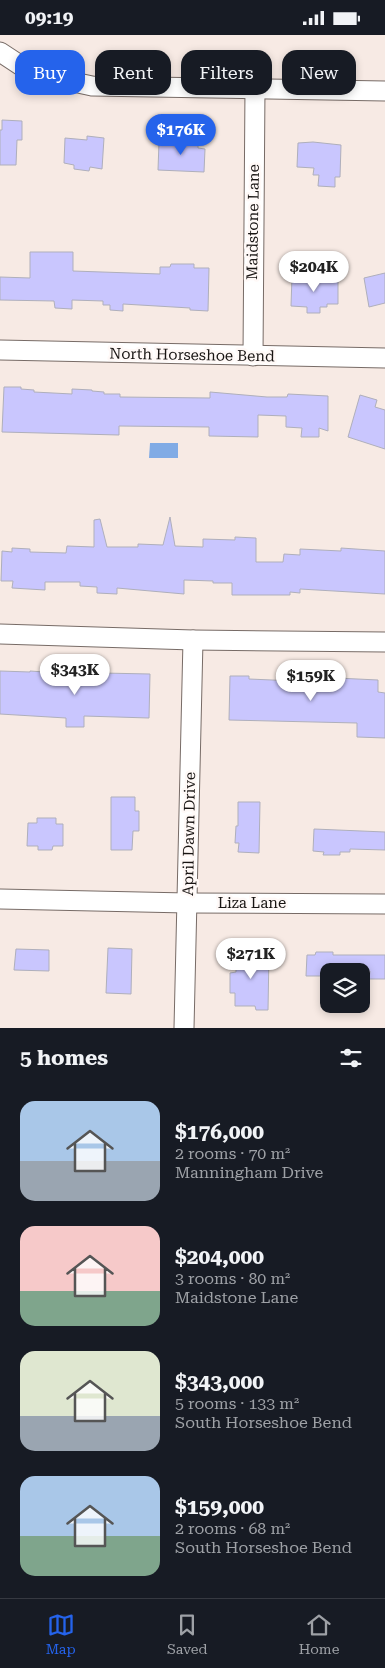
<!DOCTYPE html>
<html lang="en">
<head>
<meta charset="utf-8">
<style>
	:root { --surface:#171b24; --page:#20242c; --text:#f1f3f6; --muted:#9ea1a6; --line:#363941; --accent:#2563eb }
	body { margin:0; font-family:"Roboto Serif",serif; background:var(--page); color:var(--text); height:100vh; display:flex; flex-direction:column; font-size:19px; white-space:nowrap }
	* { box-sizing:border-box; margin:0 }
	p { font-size:16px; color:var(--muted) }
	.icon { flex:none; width:28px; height:28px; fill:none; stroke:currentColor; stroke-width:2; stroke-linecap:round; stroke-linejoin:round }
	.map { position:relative; height:993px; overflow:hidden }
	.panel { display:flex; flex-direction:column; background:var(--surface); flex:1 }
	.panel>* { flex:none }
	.top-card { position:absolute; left:15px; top:15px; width:355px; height:45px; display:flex; gap:10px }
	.fabs { position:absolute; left:320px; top:928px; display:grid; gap:10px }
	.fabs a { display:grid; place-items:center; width:50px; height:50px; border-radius:10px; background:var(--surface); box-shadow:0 2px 8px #0003; font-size:25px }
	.price { position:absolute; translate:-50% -42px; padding:0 11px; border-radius:18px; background:#fff; color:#222; font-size:16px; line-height:32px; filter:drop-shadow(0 1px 2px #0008) }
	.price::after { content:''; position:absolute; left:50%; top:30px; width:15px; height:11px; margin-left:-8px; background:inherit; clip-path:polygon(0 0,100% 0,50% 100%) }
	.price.active { background:var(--accent); color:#fff }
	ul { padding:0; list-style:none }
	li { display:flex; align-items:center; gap:15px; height:125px; padding:0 20px }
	li span { display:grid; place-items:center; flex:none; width:140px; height:100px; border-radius:15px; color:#555 }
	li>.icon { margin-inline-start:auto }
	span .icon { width:60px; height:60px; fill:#fffc; stroke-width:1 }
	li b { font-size:21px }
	h2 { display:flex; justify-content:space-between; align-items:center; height:60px; padding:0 20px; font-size:21px }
	.pill { padding:0 18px; border-radius:15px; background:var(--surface); box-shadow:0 2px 8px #0003; font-size:18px; line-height:45px }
	.pill.active { background:var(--accent); color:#fff }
	.status { display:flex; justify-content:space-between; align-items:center; height:35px; padding:0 25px; background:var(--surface); direction:ltr }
	.status svg { height:14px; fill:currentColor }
	.tabs { display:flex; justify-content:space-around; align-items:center; height:70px; border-top:1px solid var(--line); background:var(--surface); font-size:14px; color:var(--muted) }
	.tabs a { display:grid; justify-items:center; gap:2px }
	.tabs .active { color:var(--accent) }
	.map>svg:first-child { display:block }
	.water { fill:#81abe5 }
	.building { fill:#c9c6fe; stroke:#afafbb }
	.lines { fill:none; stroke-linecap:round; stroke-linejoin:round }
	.street-casing { stroke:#776b66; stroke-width:21 }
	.street { stroke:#fff; stroke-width:19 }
	.labels { text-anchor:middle; stroke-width:5; stroke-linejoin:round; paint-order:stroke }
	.street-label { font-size:15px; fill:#181412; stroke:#fff9f7 }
</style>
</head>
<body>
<div class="status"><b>09:19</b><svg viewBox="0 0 49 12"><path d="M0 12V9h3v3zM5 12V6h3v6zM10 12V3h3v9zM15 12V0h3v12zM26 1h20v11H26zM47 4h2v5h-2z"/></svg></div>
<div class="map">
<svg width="385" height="993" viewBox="0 0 385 993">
	<rect width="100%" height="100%" fill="#f7eae4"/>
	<path class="water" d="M150,408H178V423H149Z"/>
	<g class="building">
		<path d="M2,85L22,86V105H17L16,130H0V95H2Z"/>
		<path d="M87,101L104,103L102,134L90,132L89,136L74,134V130L64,128L65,103L87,105Z"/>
		<path d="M176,104H198V113L205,114L204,137L158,135L159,107H176Z"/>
		<path d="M313,107L341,110L340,142H335V152L318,151L319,140H313L314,133L297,132L298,108Z"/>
		<path d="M30,217H73V236L160,239V232H170L171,229H194V233H209L208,276L190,275V273L123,269V276L110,275V270H103V266L72,265V274L55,273L54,266L0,265V242L30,243Z"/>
		<path d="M385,238V268L369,272L364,243Z"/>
		<path d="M292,241L338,243V269H327V272H320V278H307V272L291,271Z"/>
		<path d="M4,352H21V354L34,355V357L72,359V354L92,355V356L104,357V359H120V362L210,363V357L267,362H287L288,359L328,361V396L319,393V402H301L302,393L286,392V381L258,380V402L209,401V392L119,391V400L2,397Z"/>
		<path d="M360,360L377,365L375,372L385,375V414L348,402Z"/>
		<path d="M170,482L175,511L203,512V504L235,505V502L256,503V527H283L284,519L300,520V514L341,516V513L385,516V559L300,554V558L290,557V560H232V548H213V546L184,545V559L117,553V559L97,558V552L80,551V547H45V555L12,553L13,546H1L2,516L12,517V513L30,514V517L66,518L67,511L94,512V485L100,484L107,512H138V509L163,510Z"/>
		<path d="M0,636L30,637V636L101,641L102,638L150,639L149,683L84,681V692H66V683L0,679Z"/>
		<path d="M230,641H249V644L295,646V641L378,645V657L385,658V703L357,702V688L229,685Z"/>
		<path d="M111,762H135V776H139V796H133L132,815H111Z"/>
		<path d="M238,767H260L259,818L238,817L239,808H235L236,791H238Z"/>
		<path d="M37,783H56V789H63V811H53L52,815H38V811H27L28,788H37Z"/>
		<path d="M314,794L385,797V815L350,814V817H340V820H323L324,817L313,816Z"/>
		<path d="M108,913L132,914L131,959L106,958Z"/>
		<path d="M16,914L49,915V936L14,935Z"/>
		<path d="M236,917L269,918L268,975H256L255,971H235V958H230V938L236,937Z"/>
		<path d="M316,917H333V920H385V944H369L370,936H329V941H306L307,920H315Z"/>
	</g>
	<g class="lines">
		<defs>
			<g id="street">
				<path d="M0,17L32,38L92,51L385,56"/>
				<path d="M0,315L385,323"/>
				<path d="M253,321L255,53"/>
				<path d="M0,599L193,605L385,607"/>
				<path d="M0,864L187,868L385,869"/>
				<path d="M184,993L193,605"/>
			</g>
		</defs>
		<use href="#street" class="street-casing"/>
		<use href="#street" class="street"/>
	</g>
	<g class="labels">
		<g class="street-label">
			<text transform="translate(253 187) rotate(-89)" y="5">Maidstone Lane</text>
			<text transform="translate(192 320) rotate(1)" y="5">North Horseshoe Bend</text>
			<text transform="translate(189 799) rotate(-89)" y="5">April Dawn Drive</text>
			<text x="252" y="873">Liza Lane</text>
		</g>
	</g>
</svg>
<div class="fabs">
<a><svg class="icon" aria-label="layers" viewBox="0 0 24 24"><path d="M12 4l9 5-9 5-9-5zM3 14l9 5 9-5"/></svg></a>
</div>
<b class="price active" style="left:181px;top:121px">$176K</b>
<b class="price" style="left:314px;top:258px">$204K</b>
<b class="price" style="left:75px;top:661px">$343K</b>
<b class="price" style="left:311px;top:667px">$159K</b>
<b class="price" style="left:251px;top:945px">$271K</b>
<div class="top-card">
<a class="pill active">Buy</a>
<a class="pill">Rent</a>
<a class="pill">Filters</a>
<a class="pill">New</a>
</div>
</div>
<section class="panel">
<h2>5 homes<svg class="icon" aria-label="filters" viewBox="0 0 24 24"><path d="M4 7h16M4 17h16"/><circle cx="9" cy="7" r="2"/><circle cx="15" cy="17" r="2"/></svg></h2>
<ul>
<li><span style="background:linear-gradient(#a9c7e8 60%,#9aa5b1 0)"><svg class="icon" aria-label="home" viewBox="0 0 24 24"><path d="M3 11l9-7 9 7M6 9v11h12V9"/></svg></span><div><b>$176,000</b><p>2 rooms · 70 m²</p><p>Manningham Drive</p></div></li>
<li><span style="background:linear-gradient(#f6c9c9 65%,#7fa58c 0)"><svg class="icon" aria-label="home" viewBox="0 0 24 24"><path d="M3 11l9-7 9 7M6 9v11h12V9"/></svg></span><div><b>$204,000</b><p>3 rooms · 80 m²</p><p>Maidstone Lane</p></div></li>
<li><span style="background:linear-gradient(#dfe7d0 65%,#9aa5b1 0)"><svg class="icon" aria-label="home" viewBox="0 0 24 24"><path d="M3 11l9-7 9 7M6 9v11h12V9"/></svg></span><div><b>$343,000</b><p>5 rooms · 133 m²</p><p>South Horseshoe Bend</p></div></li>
<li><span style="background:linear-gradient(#a9c7e8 60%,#7fa58c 0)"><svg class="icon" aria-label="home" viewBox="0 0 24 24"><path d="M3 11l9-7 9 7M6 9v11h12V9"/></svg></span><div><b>$159,000</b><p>2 rooms · 68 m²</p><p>South Horseshoe Bend</p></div></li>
</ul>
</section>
<nav class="tabs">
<a class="active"><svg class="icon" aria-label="map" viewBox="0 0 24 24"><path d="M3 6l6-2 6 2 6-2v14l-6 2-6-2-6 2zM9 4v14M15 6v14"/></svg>Map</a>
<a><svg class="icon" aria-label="saved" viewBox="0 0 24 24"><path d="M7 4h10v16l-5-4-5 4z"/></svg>Saved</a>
<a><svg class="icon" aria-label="home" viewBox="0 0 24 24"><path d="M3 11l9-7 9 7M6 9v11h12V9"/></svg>Home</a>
</nav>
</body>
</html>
